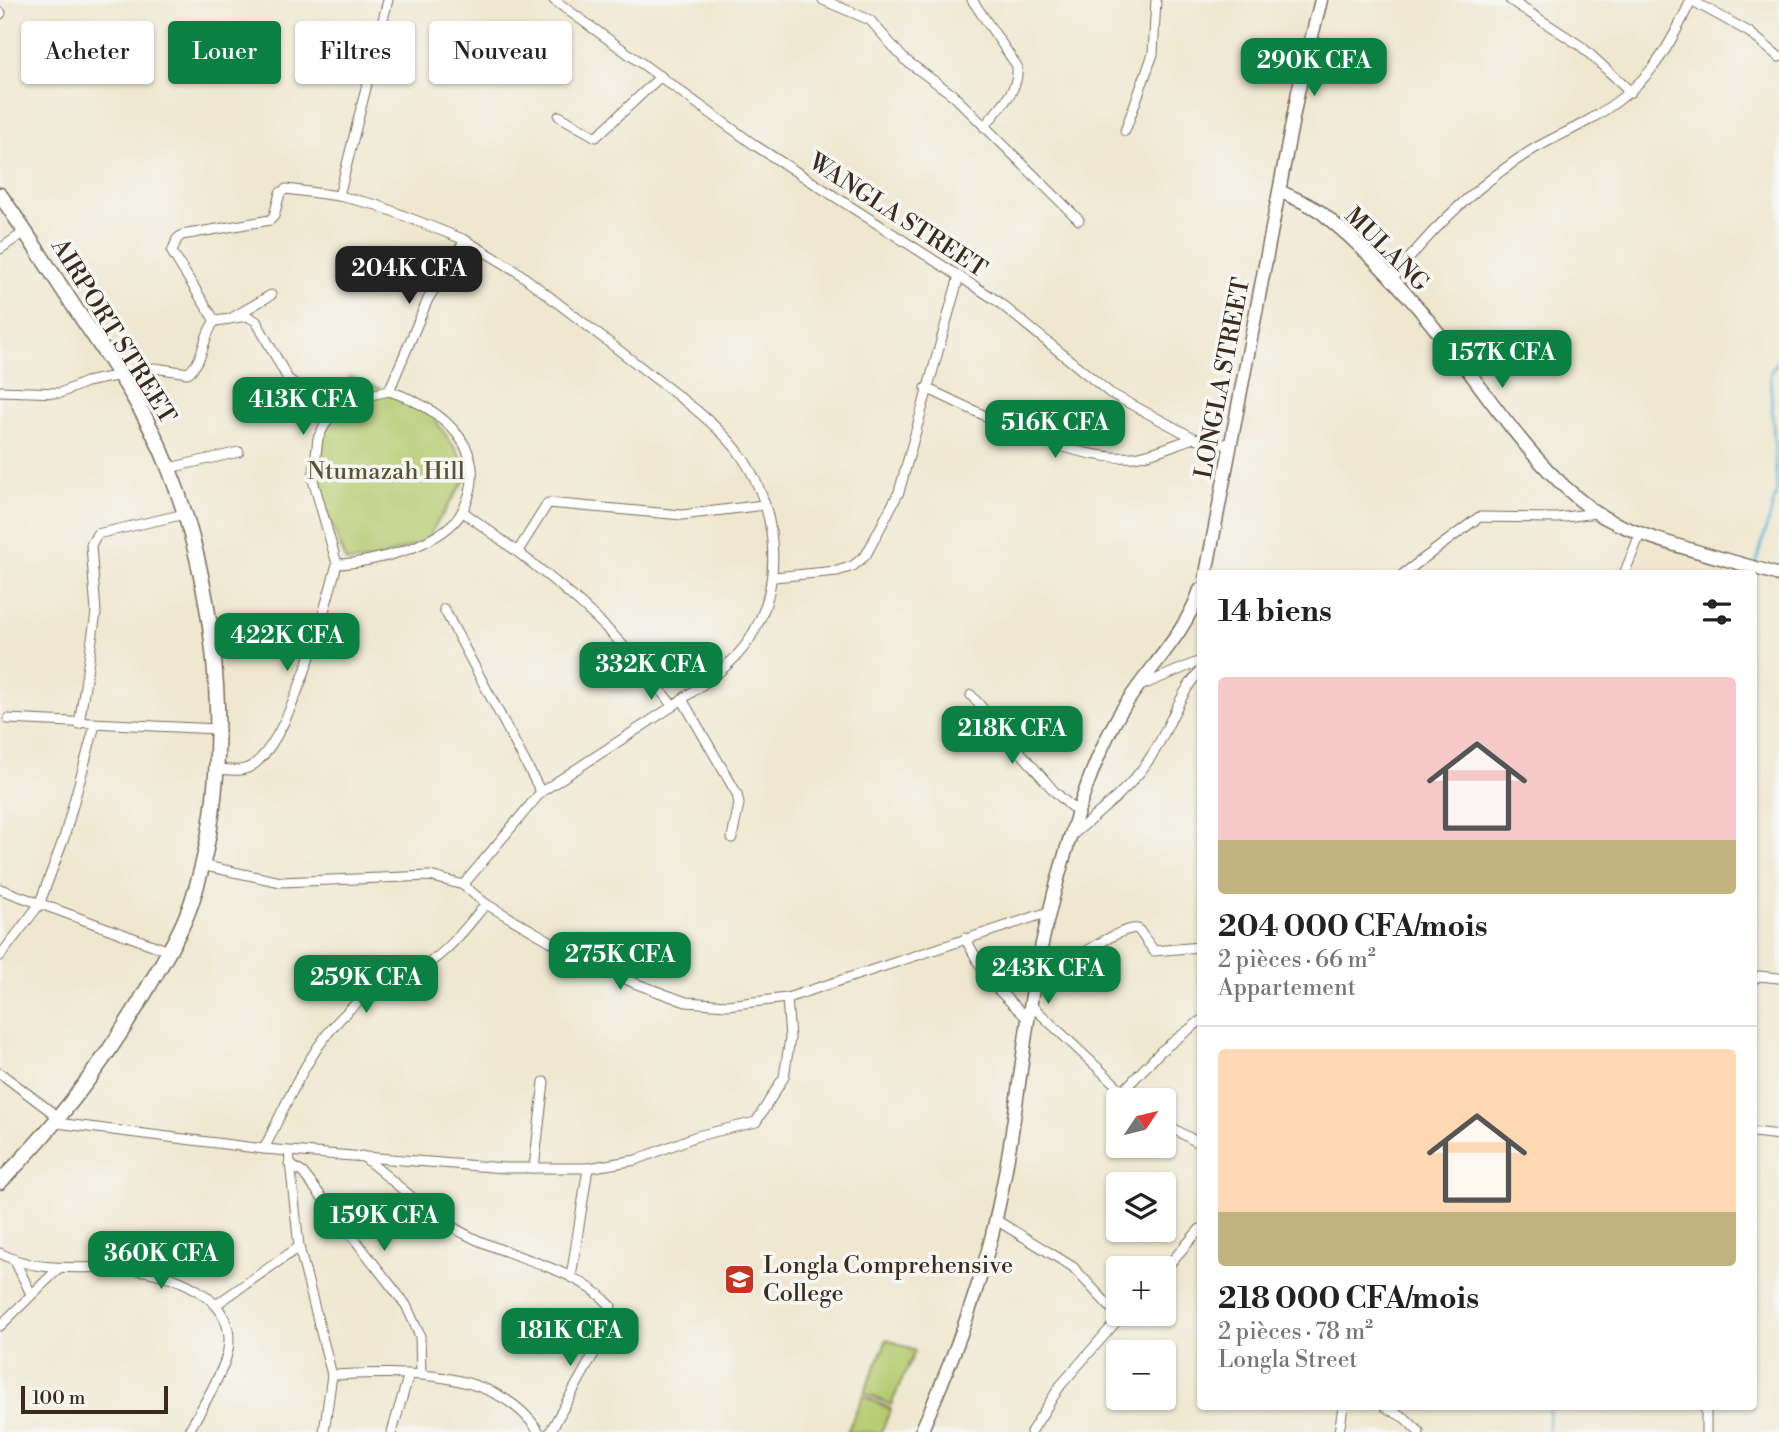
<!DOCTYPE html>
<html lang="fr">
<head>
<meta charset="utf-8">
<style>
	:root { --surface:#fff; --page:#f6f6f6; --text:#222; --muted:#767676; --line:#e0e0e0; --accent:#0b8043 }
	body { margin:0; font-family:"Libre Bodoni",serif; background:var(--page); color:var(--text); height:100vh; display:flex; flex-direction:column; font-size:26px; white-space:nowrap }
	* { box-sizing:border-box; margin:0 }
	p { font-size:23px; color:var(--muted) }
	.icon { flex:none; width:38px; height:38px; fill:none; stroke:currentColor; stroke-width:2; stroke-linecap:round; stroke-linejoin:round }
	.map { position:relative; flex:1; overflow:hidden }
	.side { position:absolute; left:1197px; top:570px; width:560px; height:840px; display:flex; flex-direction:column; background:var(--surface); border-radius:7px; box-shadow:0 2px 5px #0004 }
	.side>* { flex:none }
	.banner { position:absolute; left:21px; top:21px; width:665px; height:63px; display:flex; gap:14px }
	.needle { width:46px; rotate:55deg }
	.buttons { position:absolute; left:1106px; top:1088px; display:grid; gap:14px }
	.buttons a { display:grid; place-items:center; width:70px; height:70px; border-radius:7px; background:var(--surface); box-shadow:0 2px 5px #0004; font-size:35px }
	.scale { position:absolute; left:21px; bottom:18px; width:147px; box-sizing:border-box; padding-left:7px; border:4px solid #3b2a1e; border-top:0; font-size:19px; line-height:24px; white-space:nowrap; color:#3b2a1e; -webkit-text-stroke:5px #f6f6f2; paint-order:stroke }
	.price { position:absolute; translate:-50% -60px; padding:0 16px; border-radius:14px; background:var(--accent); color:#fff; font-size:23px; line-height:46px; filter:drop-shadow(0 2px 4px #0008) }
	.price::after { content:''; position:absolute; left:50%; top:42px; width:21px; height:16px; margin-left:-10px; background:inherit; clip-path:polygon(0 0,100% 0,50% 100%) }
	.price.selected { background:#222; color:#fff }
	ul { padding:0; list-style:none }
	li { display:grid; align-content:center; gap:14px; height:371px; padding:0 21px }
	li+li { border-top:2px solid var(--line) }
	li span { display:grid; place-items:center; height:217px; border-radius:7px; color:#555 }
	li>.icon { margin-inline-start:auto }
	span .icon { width:126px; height:126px; fill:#fffc; stroke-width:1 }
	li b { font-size:30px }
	h2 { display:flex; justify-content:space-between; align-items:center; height:84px; padding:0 21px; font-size:30px }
	.chip { padding:0 24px; border-radius:7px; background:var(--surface); box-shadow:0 2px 5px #0004; font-size:24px; line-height:63px }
	.chip.selected { background:var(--accent); color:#fff }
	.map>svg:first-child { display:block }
	.green { fill:#b5cb70; stroke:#787a47; stroke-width:2 }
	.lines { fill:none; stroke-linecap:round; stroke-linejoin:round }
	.stream { stroke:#61b7dd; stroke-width:2.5 }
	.minor-casing { stroke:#7a6c5c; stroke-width:11 }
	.secondary-casing { stroke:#7a6c5c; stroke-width:15 }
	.trunk-casing { stroke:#7a6c5c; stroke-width:17 }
	.minor { stroke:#fff; stroke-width:9 }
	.secondary { stroke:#fff; stroke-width:12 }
	.trunk { stroke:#fff; stroke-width:14 }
	.labels { text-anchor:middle; stroke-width:7; stroke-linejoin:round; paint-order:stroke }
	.street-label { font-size:24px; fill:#3b2a1e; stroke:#f6f6f2 }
	.park-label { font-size:24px; fill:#5a5232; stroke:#f6f6f2 }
	.poi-label { font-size:24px; fill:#3b2a1e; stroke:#f6f6f2; text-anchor:start }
</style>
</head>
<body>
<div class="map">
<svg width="1779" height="1432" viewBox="0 0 1779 1432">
	<rect width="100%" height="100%" fill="#f6f6f2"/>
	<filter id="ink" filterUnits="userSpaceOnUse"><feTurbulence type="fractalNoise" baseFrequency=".0143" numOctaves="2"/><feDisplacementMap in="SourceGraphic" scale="14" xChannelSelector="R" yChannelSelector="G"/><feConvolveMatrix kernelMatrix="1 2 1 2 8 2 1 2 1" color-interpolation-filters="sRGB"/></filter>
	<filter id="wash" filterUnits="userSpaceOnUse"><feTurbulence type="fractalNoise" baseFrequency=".00686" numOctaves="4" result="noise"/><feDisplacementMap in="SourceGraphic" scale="28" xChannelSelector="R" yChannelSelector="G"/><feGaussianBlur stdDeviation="1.57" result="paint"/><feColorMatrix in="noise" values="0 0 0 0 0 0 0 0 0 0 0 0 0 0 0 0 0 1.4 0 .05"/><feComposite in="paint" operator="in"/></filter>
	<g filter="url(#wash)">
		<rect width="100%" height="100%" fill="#efe7cf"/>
		<g class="green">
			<path d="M350,376L427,408L471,471L425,541L374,560L346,562L314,477L320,438Z"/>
			<path d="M887,1339L915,1351L891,1405L864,1393Z"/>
			<path d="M863,1396L891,1409L881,1432H847Z"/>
		</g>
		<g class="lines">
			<g class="stream">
				<path d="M1756,564L1777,491L1770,373L1779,359"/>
				<path d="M1548,1432L1550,1407"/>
			</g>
		</g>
	</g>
	<g filter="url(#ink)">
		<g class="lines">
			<defs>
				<g id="minor">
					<path d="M554,0L756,146L996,300L1110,393L1194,438L1228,445"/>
					<path d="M823,0L870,20L904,59L953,95L1079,220"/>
					<path d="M972,0L1017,66C1020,91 999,107 984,127"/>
					<path d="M1510,0L1581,46L1631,92"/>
					<path d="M1691,0L1749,32L1779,57"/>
					<path d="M0,14L1,13"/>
					<path d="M559,116L596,137L661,76"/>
					<path d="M1125,131L1153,54L1156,0"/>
					<path d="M339,196L388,0"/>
					<path d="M0,249L26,231"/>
					<path d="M1391,281C1430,230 1478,184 1532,150C1550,139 1571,131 1589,120C1645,87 1665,58 1691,0"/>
					<path d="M235,318L247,316L256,321L288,379L332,411"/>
					<path d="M215,321L172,252L177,239L182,235L270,220L274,216L280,193L286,189L339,196L377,205L465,240L515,270L695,409C710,422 725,434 737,450C778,505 786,582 749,640C731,668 699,686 673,706"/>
					<path d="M926,388C983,414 1070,462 1133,457C1153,455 1174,444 1194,438"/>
					<path d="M0,391L60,393L86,382L155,368L188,373C205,360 202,336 215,321L230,319L271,295"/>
					<path d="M389,391C441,408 494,449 463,510C445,545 373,563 337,564L313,480L318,438L332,411L357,398Z"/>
					<path d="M389,391L428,299L465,240"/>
					<path d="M169,468L239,452"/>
					<path d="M462,511C520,553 580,597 628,651C644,668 658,688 673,706L541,792L463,885"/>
					<path d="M518,551L548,503L682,515L764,505"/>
					<path d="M1403,574L1479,517L1557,518L1596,513"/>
					<path d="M1624,574L1641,532"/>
					<path d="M774,577L837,571L853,566L866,555L899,492L959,276"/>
					<path d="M444,609L541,792"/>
					<path d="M1140,686L1200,661"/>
					<path d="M971,695L1054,791L1078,813"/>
					<path d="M682,699L737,794L739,804L732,838"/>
					<path d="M8,719L217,729"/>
					<path d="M79,724L96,613L91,545L97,534L185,514"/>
					<path d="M217,769C230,770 242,773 253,765C291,739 325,609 337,564"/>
					<path d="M1071,836C1100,812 1132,787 1152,755C1169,729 1179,694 1200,671"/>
					<path d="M201,865L281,882L430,876L463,885L486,904L550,941L634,983L686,1002L727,1005L787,998L1049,912"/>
					<path d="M0,889L169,951"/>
					<path d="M965,938L989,981L1028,1019"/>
					<path d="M0,956L39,905L64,838L95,725"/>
					<path d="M1754,979L1759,976L1779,978"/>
					<path d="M1034,987C1053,975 1119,924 1138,929L1154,951L1200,947"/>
					<path d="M1031,1005L1133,1101"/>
					<path d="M0,1073L61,1119"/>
					<path d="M1123,1091L1161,1051L1200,1021"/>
					<path d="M57,1123L264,1149L504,1168H588L636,1160L697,1136L756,1122L784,1077L790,1038L787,998"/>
					<path d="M1164,1123L1200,1144"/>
					<path d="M1754,1132L1779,1135"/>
					<path d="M264,1149C287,1102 311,1044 351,1008C372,989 402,980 426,965C450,950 468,925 486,904"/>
					<path d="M289,1152L299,1247L332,1375L324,1432"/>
					<path d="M362,1156C397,1183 431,1218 471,1237C515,1259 577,1268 611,1306L606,1332L550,1432"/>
					<path d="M289,1164L303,1173L406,1305L420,1336L421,1375"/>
					<path d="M534,1168L544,1082"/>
					<path d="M996,1220L1073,1267L1120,1318"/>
					<path d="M0,1253C36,1273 75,1266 115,1268C165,1269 248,1295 225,1361C216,1385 201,1410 188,1432"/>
					<path d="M16,1263L31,1294"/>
					<path d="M1164,1270L1200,1229"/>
					<path d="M571,1277L588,1168"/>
					<path d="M217,1304L299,1247"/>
					<path d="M0,1326L58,1269"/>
					<path d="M332,1375C401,1372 497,1367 539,1432"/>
					<path d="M1385,1407L1405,1418L1419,1432"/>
					<path d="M392,1432L409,1374"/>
					<path d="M1031,1432L1060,1386L1122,1315"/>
					<path d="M1339,1432L1343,1407"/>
					<path d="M1706,1432V1407"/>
				</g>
				<g id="secondary">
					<path d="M1280,191C1293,198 1310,204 1322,213C1363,247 1404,289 1437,331C1487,391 1529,464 1594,511C1632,538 1730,559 1779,575"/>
					<path d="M1206,574L1298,92L1321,0"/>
					<path d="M921,1432C951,1364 980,1291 996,1218C1011,1152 1018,1087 1028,1020C1038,952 1056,880 1077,815C1088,780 1102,744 1120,713C1146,670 1184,637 1200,590"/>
				</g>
				<path id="trunk" d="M0,195C27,233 51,272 77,311C111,362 147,411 169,469C220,596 236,773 191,904C182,930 167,955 153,979C111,1054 61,1121 0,1182"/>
			</defs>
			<use href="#minor" class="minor-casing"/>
			<use href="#secondary" class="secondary-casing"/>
			<use href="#trunk" class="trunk-casing"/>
			<use href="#minor" class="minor"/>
			<use href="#secondary" class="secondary"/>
			<use href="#trunk" class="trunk"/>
		</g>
	</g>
	<defs>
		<symbol id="school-square" viewBox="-11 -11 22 22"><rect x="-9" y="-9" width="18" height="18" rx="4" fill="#c8321e" stroke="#f6f6f2"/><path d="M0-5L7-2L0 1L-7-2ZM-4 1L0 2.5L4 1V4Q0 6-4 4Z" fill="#fff"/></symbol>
	</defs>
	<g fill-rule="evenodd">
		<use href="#school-square" x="722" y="1262" width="35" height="35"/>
	</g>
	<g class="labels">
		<g class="street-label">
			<text transform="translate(898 215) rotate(33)" y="8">WANGLA STREET</text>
			<text transform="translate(1387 249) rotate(45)" y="8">MULANG</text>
			<text transform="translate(114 331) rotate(58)" y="8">AIRPORT STREET</text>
			<text transform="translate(1222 378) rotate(-79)" y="8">LONGLA STREET</text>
		</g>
		<g class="park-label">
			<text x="386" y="479">Ntumazah Hill</text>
		</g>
		<g class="poi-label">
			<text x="763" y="1273">Longla Comprehensive<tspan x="763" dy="28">College</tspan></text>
		</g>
	</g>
</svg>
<div class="buttons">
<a><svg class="needle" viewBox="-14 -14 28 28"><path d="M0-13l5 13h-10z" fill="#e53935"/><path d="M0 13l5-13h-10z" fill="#767676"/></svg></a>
<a><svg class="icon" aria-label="layers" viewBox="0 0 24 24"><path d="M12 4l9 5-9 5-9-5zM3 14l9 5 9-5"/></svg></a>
<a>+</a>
<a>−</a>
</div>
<div class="scale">100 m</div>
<b class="price" style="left:1314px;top:98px">290K CFA</b>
<b class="price selected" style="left:409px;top:306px">204K CFA</b>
<b class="price" style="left:1502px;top:390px">157K CFA</b>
<b class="price" style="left:303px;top:437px">413K CFA</b>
<b class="price" style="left:1055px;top:460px">516K CFA</b>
<b class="price" style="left:287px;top:673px">422K CFA</b>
<b class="price" style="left:651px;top:702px">332K CFA</b>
<b class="price" style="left:1012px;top:766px">218K CFA</b>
<b class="price" style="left:620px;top:992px">275K CFA</b>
<b class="price" style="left:1048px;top:1006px">243K CFA</b>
<b class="price" style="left:366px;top:1015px">259K CFA</b>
<b class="price" style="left:384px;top:1253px">159K CFA</b>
<b class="price" style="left:161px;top:1291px">360K CFA</b>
<b class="price" style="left:570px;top:1368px">181K CFA</b>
<div class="banner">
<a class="chip">Acheter</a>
<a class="chip selected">Louer</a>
<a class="chip">Filtres</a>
<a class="chip">Nouveau</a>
</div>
<section class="side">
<h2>14 biens<svg class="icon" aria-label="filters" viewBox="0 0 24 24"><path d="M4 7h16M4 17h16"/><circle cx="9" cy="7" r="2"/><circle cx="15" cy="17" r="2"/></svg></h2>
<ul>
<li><span style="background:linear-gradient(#f6c9c9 75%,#c2b280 0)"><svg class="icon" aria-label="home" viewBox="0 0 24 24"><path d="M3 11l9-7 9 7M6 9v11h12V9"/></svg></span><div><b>204 000 CFA/mois</b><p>2 pièces · 66 m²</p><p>Appartement</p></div></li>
<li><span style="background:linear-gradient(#ffd9b3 75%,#c2b280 0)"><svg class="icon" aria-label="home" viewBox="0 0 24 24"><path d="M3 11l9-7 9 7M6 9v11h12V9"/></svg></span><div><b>218 000 CFA/mois</b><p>2 pièces · 78 m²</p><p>Longla Street</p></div></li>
</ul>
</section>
</div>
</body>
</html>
